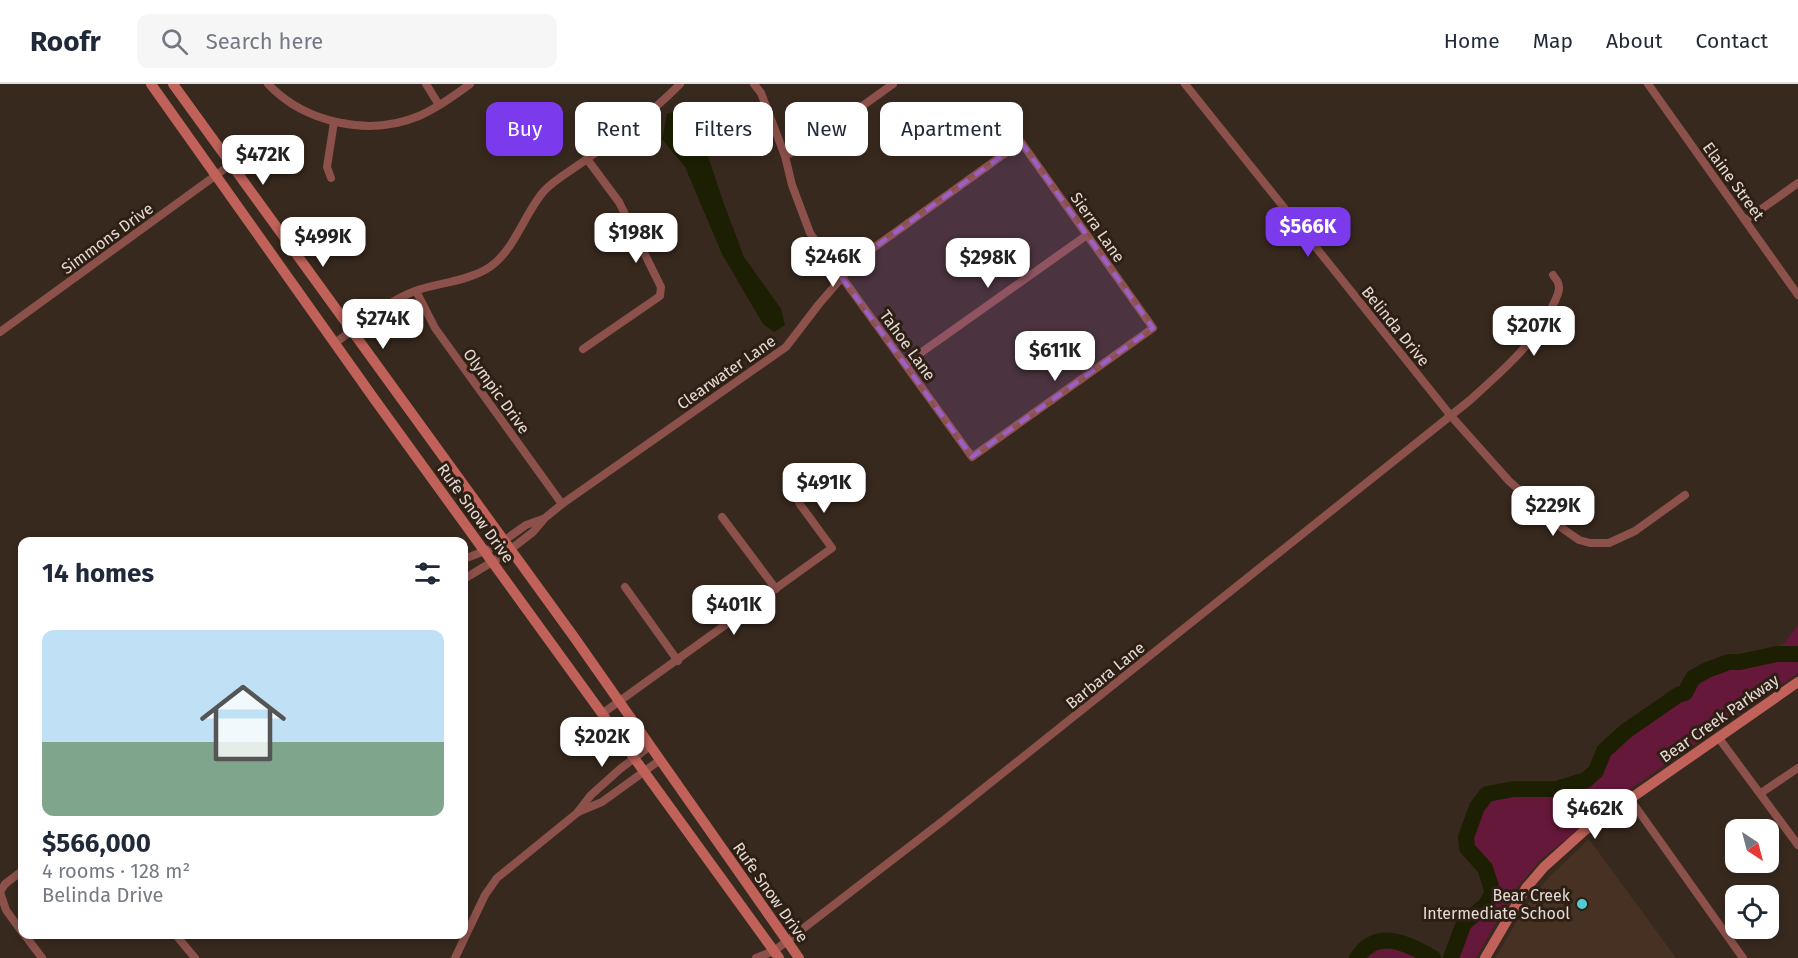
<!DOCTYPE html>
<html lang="en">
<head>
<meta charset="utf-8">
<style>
	:root { --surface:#fff; --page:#f6f6f7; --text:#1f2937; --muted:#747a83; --line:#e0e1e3; --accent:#7c3aed }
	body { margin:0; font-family:"Fira Sans",sans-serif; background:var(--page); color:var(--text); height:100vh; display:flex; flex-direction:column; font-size:22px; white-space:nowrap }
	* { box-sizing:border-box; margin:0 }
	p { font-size:20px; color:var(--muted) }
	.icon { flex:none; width:33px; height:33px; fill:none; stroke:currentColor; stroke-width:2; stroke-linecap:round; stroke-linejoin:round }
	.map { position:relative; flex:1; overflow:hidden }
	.details { position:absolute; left:18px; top:453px; width:450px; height:402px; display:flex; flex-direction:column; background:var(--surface); border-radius:12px; box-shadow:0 3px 9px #0003 }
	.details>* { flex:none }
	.guide { position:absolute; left:486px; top:18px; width:570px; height:54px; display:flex; gap:12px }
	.needle { width:39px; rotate:144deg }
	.fabs { position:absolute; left:1725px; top:735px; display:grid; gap:12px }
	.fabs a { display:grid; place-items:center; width:54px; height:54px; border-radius:12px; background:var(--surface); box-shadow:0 3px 9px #0003; font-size:30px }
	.price { position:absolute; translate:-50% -51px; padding:0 14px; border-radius:12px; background:#fff; color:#222; font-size:20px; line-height:39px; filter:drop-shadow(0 2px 3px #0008) }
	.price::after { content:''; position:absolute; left:50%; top:36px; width:18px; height:14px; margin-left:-9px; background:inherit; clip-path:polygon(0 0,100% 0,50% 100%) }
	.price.current { background:var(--accent); color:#fff }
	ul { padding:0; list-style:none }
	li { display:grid; align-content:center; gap:12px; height:318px; padding:0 24px }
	li span { display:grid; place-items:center; height:186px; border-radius:12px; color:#555 }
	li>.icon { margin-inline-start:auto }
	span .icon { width:108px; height:108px; fill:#fffc; stroke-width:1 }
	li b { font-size:26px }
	h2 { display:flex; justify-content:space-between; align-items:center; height:72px; padding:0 24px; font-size:26px }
	.chip { padding:0 21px; border-radius:12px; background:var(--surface); box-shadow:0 3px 9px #0003; font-size:21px; line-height:54px }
	.chip.current { background:var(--accent); color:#fff }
	header { display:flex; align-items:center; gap:36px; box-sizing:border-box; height:84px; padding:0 30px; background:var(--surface); border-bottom:2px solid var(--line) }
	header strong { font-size:28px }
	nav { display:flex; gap:33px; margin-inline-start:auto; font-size:21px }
	.search { width:420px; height:54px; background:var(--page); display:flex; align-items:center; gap:15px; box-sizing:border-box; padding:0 21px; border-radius:12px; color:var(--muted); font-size:22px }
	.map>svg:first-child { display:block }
	.built { fill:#463122 }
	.green { fill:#66183a }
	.water { fill:#1c1f02 }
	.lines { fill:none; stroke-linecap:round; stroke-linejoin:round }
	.river { stroke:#1c1f02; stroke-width:16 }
	.street { stroke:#8c514a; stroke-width:8 }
	.secondary { stroke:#c06259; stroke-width:10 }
	.marked { fill:#9b60c5; fill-opacity:0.2; stroke:#9b60c5; stroke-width:4.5; stroke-dasharray:12 8; stroke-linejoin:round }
	.poi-dot { fill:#51ccd4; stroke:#2e1f15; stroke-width:2 }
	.labels { text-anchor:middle; stroke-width:6; stroke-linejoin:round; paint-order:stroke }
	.street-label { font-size:16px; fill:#e5dbd4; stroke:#2e1f15 }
	.poi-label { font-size:16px; fill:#e5dbd4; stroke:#2e1f15; text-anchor:end }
</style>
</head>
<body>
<header>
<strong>Roofr</strong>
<div class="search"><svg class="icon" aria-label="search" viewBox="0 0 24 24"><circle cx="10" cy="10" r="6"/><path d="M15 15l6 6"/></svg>Search here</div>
<nav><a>Home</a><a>Map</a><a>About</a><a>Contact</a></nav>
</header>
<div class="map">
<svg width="1798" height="874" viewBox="0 0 1798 874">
	<rect width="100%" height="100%" fill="#38291e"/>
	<path class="built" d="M1589,755L1676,874H1495L1531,814L1549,793Z"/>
	<g class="green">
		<path d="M1798,540V589L1633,703L1541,775L1514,807L1476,874H1451L1464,839L1485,822L1492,809L1485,784L1467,764L1466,753L1477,723L1487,710C1518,702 1553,711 1583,698C1597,692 1597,679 1604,668C1615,650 1659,624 1678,611L1685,609L1693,594L1707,586L1767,571L1785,559Z"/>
		<path d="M1388,855L1412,862L1433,874H1357L1369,861Z"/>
	</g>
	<path class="water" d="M677,26L686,30L705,63L724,120L744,173L781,225L785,241L774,248L763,240L722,170L685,83L662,55L667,30Z"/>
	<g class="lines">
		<g class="river">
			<path d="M1357,874C1378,843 1408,860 1433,874"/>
			<path d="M1451,874L1464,839L1485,822L1493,809L1485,784L1467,764L1466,753L1477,723L1487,710L1514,705H1557L1586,696L1596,687L1604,667L1626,647L1678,611L1685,609L1693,594L1707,586L1729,578H1740L1777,570H1798"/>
		</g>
		<g class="street">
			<path d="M268,0C305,39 369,53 419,32C437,24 454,12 470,0"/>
			<path d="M426,0L439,21"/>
			<path d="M1185,0L1451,332L1509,397L1562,444L1579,456L1590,459H1609L1635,447L1685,411"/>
			<path d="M1648,0L1798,211"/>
			<path d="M785,72L815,56L893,0"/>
			<path d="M331,94L327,83L334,38"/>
			<path d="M1746,136L1798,99"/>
			<path d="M416,207L435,244L562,420"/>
			<path d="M0,248L230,81"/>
			<path d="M335,259C361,240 384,219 415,207C437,199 463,198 485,186C514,170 523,131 544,107C555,95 572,86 584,77C618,53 652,29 680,0"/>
			<path d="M583,265L660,212L661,203L619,118L587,75"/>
			<path d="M905,280L1087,151"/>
			<path d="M722,433L776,505"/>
			<path d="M464,475L495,463L526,441L543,435"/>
			<path d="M464,495L502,472L533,448L545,434L562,420L786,263L819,220L858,175L1021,58L1153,244L972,373L810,149L792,101L785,72L761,9L754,0"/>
			<path d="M625,503L678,577"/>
			<path d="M603,629L832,464L799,419L798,404"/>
			<path d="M1718,653L1798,761"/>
			<path d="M1761,709L1798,684"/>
			<path d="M1630,715L1743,874"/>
			<path d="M578,728L602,718L660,676"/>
			<path d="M22,787L5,800L0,808L6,826L22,848"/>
			<path d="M24,850L42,874"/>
			<path d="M175,850L195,874"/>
			<path d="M455,874L485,811L497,794L577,729L591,711L620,685L650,662"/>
			<path d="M756,874L774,867L944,736L1469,317C1502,287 1536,259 1555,217C1557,212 1561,205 1558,199C1558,197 1554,193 1553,191"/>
		</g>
		<g class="secondary">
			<path d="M151,0L375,316L779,874"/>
			<path d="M173,0L574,553L799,874"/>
			<path d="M1485,874L1526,804L1544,783L1584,747L1798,598"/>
		</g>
	</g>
	<path class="marked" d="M1021,58L1153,244L972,373L842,194L858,175Z"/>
	<circle class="poi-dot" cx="1582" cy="820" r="6"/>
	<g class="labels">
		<g class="street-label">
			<text transform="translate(1734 97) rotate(54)" y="6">Elaine Street</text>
			<text transform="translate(1098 143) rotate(55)" y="6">Sierra Lane</text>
			<text transform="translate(107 154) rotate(-36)" y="6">Simmons Drive</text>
			<text transform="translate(1396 242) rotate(51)" y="6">Belinda Drive</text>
			<text transform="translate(908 261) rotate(54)" y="6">Tahoe Lane</text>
			<text transform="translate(726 288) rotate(-35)" y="6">Clearwater Lane</text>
			<text transform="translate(497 307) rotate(54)" y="6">Olympic Drive</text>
			<text transform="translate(476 429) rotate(54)" y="6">Rufe Snow Drive</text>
			<text transform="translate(1105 591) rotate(-39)" y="6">Barbara Lane</text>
			<text transform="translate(1719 634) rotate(-35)" y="6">Bear Creek Parkway</text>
			<text transform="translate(771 808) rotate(55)" y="6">Rufe Snow Drive</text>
		</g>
		<g class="poi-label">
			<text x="1570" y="817">Bear Creek<tspan x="1570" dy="18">Intermediate School</tspan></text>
		</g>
	</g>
</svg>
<div class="fabs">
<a><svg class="needle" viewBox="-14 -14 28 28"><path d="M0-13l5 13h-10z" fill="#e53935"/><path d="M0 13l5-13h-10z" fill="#747a83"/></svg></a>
<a><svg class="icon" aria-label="locate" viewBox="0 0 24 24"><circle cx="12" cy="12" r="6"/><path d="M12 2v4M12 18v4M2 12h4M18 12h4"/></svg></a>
</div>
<b class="price" style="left:263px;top:102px">$472K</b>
<b class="price current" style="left:1308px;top:174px">$566K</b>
<b class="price" style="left:636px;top:180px">$198K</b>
<b class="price" style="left:323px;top:184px">$499K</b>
<b class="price" style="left:833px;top:204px">$246K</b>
<b class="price" style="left:988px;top:205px">$298K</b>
<b class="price" style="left:383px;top:266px">$274K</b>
<b class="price" style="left:1534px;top:273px">$207K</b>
<b class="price" style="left:1055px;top:298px">$611K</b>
<b class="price" style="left:824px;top:430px">$491K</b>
<b class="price" style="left:1553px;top:453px">$229K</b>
<b class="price" style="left:734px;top:552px">$401K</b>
<b class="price" style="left:602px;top:684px">$202K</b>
<b class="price" style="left:1595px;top:756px">$462K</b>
<div class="guide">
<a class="chip current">Buy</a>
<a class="chip">Rent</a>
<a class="chip">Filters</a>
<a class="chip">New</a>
<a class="chip">Apartment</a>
</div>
<section class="details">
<h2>14 homes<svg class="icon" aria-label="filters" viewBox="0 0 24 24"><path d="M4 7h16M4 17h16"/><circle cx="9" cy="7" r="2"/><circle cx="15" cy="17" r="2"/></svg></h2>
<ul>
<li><span style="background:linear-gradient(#bfe0f5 60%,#7fa58c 0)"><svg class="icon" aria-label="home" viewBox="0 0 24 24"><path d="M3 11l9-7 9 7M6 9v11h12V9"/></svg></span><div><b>$566,000</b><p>4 rooms · 128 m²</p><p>Belinda Drive</p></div></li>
</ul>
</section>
</div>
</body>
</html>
